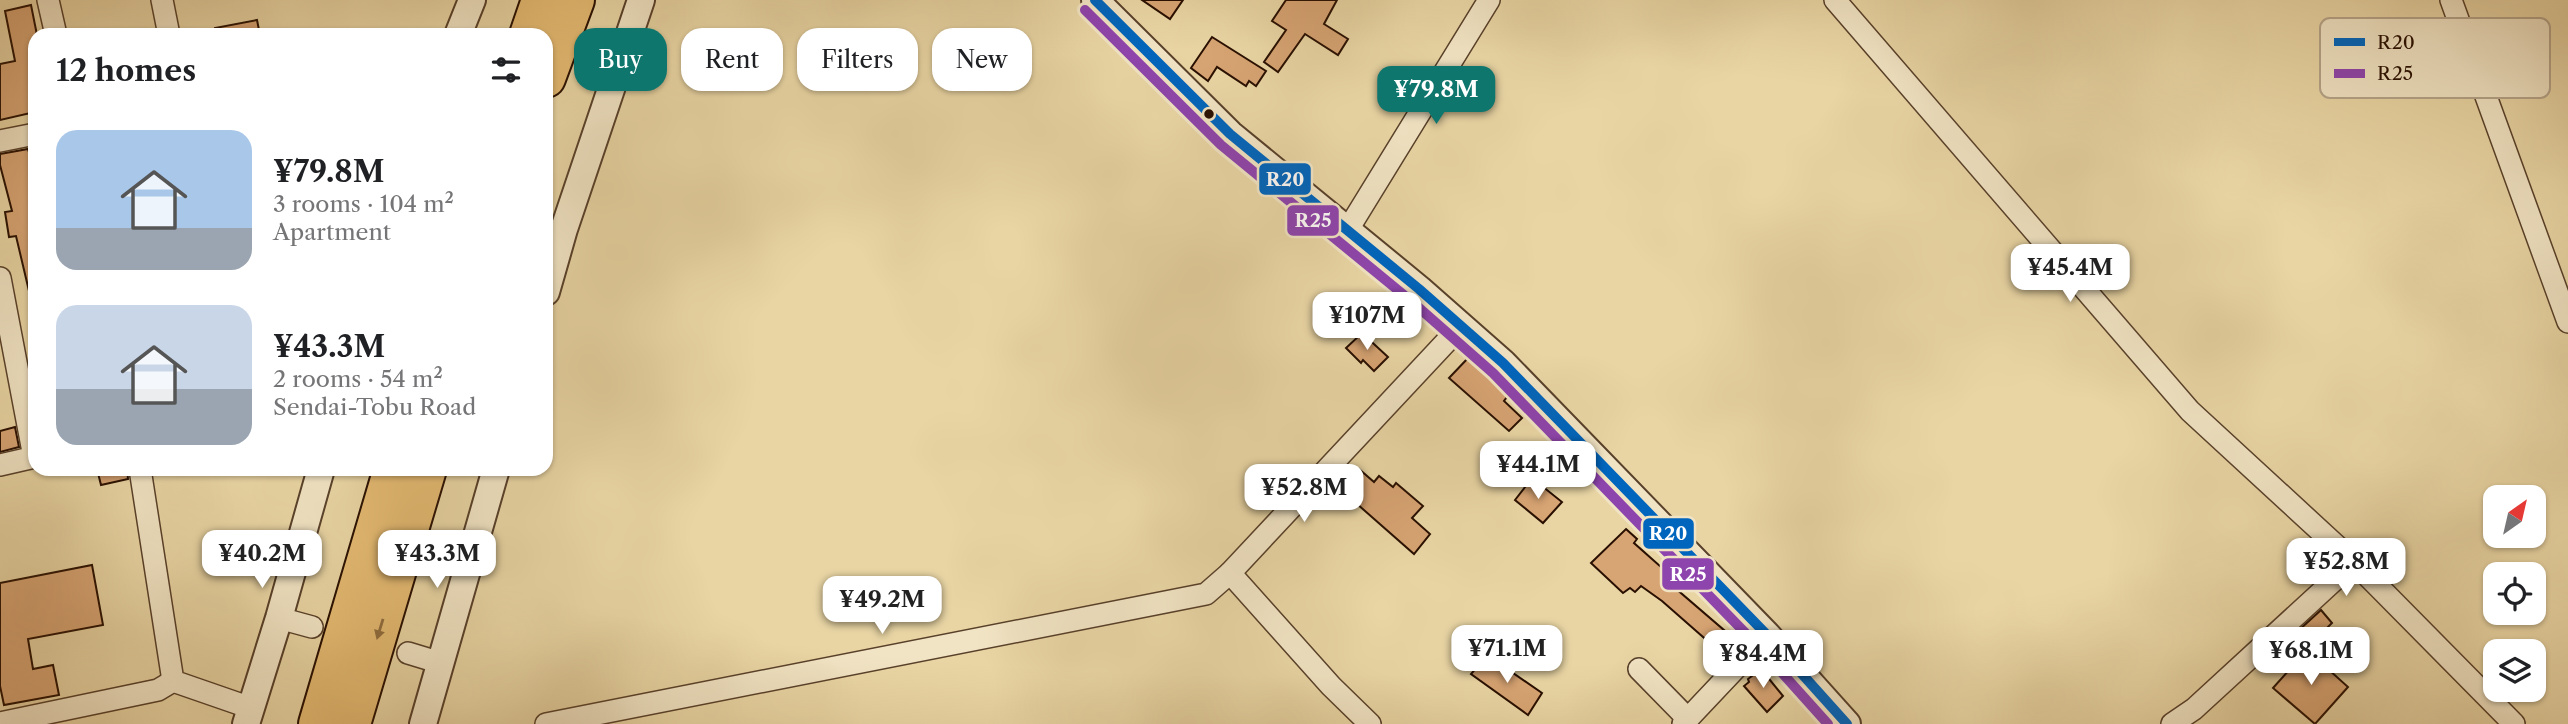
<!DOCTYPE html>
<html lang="en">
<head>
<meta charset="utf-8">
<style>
	:root { --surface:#fff; --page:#f2f2f2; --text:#202124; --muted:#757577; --accent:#0f766e }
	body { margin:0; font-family:"Libre Caslon Text",serif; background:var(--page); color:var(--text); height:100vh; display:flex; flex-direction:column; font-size:26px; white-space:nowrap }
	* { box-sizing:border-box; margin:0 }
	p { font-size:23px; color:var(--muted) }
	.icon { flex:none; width:38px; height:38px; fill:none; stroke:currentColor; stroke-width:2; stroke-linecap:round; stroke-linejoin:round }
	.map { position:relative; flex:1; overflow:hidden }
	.drawer { position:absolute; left:28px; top:28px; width:525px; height:448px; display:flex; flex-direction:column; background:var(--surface); border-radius:21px; box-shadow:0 2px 5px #0004 }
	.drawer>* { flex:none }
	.hud { position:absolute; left:574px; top:28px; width:665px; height:63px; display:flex; gap:14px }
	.needle { width:46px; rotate:34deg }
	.buttons { position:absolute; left:2483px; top:485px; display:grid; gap:14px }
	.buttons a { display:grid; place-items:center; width:63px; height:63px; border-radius:14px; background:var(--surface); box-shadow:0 2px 5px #0004; font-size:35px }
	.price { position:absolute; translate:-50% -60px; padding:0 16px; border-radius:14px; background:#fff; color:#222; font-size:23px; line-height:46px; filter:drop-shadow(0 2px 4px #0008) }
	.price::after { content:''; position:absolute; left:50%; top:42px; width:21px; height:16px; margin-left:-10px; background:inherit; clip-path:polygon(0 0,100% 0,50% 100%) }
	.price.on { background:var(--accent); color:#fff }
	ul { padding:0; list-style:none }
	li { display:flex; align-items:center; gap:21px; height:175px; padding:0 28px }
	li span { display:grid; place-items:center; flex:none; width:196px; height:140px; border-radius:21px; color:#555 }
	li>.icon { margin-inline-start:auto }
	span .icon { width:84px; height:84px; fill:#fffc; stroke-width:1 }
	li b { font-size:30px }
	h2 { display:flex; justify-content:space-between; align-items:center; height:84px; padding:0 28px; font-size:30px }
	.pill { padding:0 24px; border-radius:21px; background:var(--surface); box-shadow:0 2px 5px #0004; font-size:24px; line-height:63px }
	.pill.on { background:var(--accent); color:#fff }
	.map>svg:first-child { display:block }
	.building { fill:#d7a473; stroke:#280f01; stroke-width:2 }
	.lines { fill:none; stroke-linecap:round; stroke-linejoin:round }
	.minor-casing { stroke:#58402a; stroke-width:24 }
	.tertiary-casing { stroke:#58402a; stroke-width:30 }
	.motorway-casing { stroke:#280f01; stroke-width:42 }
	.minor { stroke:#f1e4c4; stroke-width:21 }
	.tertiary { stroke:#f1e4c4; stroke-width:26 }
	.motorway { stroke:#e4ba72; stroke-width:38 }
	.bus-1-casing { stroke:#f1e4c4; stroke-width:16 }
	.bus-2-casing { stroke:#f1e4c4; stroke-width:16 }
	.bus-1 { stroke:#0065bd; stroke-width:10 }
	.bus-2 { stroke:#8e44ad; stroke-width:10 }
	.oneway { fill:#8f6d3f }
	.bus-dot { fill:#280f01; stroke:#f1e4c4; stroke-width:2.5 }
	.key { fill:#f1e4c4; stroke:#b5a48a; stroke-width:2 }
	.key-label { font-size:19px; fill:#280f01 }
	.line-badge { stroke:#f1e4c4; stroke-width:2.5 }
	.badge-label { font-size:19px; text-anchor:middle; font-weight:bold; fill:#fff }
</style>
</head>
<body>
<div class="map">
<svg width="2568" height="724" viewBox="0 0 2568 724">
	<rect width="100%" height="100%" fill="#e9d5a4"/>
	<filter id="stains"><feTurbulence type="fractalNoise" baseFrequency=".00286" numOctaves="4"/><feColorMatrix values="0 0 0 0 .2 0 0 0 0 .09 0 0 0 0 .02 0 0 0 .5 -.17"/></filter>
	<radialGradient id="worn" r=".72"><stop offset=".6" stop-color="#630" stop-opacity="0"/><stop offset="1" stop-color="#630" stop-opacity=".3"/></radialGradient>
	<g class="building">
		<path d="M1142,0H1183L1170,19Z"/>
		<path d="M1286,0H1337L1324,24L1348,39L1338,55L1305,34L1278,72L1264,62L1286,30L1272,21Z"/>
		<path d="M31,5L37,35H35V112L0,120V64L15,61L5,11Z"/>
		<path d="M257,20L260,35H216L215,28Z"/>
		<path d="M1212,37L1266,71L1256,86L1249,81L1246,86L1217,67L1208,81L1191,68Z"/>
		<path d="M28,149L33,166L30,167L35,190V291H29L16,236L9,237L5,212L12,211L0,165V154Z"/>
		<path d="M1362,333L1388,357L1374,371L1363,360L1361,363L1346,348Z"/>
		<path d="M1470,356L1510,393L1504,401L1522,418L1509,431L1449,378Z"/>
		<path d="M15,427L19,447L0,452V431Z"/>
		<path d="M97,469H127L128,479L101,485Z"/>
		<path d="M1359,469L1374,482L1379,476L1393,487L1396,483L1423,506L1412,518L1430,534L1414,554L1340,489Z"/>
		<path d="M1532,478L1562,502L1543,523L1515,500Z"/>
		<path d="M1626,529L1637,539L1634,543L1678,582L1674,587L1739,643L1727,658L1662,601L1641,586L1635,592L1630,588L1623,593L1591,563Z"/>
		<path d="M92,565L103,625L28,639L33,669L53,665L59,695L4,705L0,686V583Z"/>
		<path d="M2321,610L2332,623L2309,646L2298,631Z"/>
		<path d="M2307,650L2348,687L2315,724L2273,688Z"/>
		<path d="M1487,655L1542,693L1528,715L1471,674Z"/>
		<path d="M1761,669L1783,696L1767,712L1744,686L1749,682L1748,679Z"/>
	</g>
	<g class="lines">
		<defs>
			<g id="minor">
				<path d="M48,0L56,35"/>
				<path d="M162,0L169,35"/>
				<path d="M1835,0L2190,411L2354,562"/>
				<path d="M2451,0L2568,322"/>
				<path d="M0,141L35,134"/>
				<path d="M1347,231L1489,0"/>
				<path d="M0,278L34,457"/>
				<path d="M0,465L35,457"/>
				<path d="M140,469L173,681L251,708"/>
				<path d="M279,618L312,627"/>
				<path d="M408,653L441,663"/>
				<path d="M1639,669L1688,719"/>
				<path d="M0,723L158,690L173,681"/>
				<path d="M546,724L1206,594L1230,573"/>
				<path d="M1370,724L1331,686L1230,573L1462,325"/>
				<path d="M1683,724L1767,635"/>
				<path d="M2172,724L2194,709L2354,562L2514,724"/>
			</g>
			<g id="tertiary">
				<path d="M1095,0L1230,134L1419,289L1503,363L1767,635L1847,724"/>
				<path d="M458,35L472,0"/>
				<path d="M546,292L564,229L641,0"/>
				<path d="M246,724L279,618L321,469"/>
				<path d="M423,724L496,469"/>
			</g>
			<g id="motorway">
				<path d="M529,35L541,0"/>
				<path d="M546,78L575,0"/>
				<path d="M318,724L393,469"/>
				<path d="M351,724L427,469"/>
			</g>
		</defs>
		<use href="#minor" class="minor-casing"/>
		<use href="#tertiary" class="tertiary-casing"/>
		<use href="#motorway" class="motorway-casing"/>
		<use href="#minor" class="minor"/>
		<use href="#tertiary" class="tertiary"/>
		<use href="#motorway" class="motorway"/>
		<defs>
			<path id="bus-1" d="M1095,0L1230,134L1419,289L1503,363L1767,635L1847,724"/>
			<path id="bus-2" d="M1085,10L1221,145L1410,300L1493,373L1757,645L1828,724"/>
		</defs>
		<use href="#bus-1" class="bus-1-casing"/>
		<use href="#bus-2" class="bus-2-casing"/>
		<use href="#bus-1" class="bus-1"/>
		<use href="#bus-2" class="bus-2"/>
	</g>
	<defs><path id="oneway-solid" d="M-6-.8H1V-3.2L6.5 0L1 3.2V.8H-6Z" transform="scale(1.75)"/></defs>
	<use class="oneway" href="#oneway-solid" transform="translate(380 629) rotate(107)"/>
	<circle class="bus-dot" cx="1209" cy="114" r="6"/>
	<rect x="2320" y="18" width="230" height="80" rx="10" class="key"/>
	<rect x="2334" y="38" width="31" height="8" fill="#0065bd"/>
	<rect x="2334" y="69" width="31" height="9" fill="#8e44ad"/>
	<g class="key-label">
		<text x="2377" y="49">R20</text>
		<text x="2377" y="80">R25</text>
	</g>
	<g class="line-badge">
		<rect x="1258" y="162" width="54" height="34" rx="7" fill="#0065bd"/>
		<rect x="1286" y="204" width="54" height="33" rx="7" fill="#8e44ad"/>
		<rect x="1642" y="517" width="53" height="33" rx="7" fill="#0065bd"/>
		<rect x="1661" y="557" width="54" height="34" rx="7" fill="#8e44ad"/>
	</g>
	<g class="badge-label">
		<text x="1285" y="186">R20</text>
		<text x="1313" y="227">R25</text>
		<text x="1668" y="540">R20</text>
		<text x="1688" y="581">R25</text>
	</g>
	<rect width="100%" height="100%" filter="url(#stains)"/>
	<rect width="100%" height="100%" fill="url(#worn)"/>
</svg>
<div class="buttons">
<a><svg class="needle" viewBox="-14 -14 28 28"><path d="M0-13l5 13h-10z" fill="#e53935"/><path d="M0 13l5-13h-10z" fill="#757577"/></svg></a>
<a><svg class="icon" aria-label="locate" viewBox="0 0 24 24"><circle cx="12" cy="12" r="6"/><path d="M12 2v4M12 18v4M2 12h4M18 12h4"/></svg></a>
<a><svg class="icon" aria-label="layers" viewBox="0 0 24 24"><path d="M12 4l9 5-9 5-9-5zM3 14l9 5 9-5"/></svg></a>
</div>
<b class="price on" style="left:1436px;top:126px">¥79.8M</b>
<b class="price" style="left:2070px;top:304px">¥45.4M</b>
<b class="price" style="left:1367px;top:352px">¥107M</b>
<b class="price" style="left:1538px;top:501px">¥44.1M</b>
<b class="price" style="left:1304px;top:524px">¥52.8M</b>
<b class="price" style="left:262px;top:590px">¥40.2M</b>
<b class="price" style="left:437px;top:590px">¥43.3M</b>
<b class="price" style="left:2346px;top:598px">¥52.8M</b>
<b class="price" style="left:882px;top:636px">¥49.2M</b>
<b class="price" style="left:1507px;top:685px">¥71.1M</b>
<b class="price" style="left:2311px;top:687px">¥68.1M</b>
<b class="price" style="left:1763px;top:690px">¥84.4M</b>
<div class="hud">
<a class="pill on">Buy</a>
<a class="pill">Rent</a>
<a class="pill">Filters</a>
<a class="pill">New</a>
</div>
<section class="drawer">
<h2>12 homes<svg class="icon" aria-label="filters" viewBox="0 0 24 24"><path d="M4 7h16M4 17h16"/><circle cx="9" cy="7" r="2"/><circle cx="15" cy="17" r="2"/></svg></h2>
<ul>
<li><span style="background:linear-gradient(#a9c7e8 70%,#9aa5b1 0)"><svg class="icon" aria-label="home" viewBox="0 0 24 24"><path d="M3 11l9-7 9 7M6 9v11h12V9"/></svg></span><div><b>¥79.8M</b><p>3 rooms · 104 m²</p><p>Apartment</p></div></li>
<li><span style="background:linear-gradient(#c9d6e8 60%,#9aa5b1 0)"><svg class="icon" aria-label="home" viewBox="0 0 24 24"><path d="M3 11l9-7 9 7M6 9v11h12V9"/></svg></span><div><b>¥43.3M</b><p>2 rooms · 54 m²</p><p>Sendai-Tobu Road</p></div></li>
</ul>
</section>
</div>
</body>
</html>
